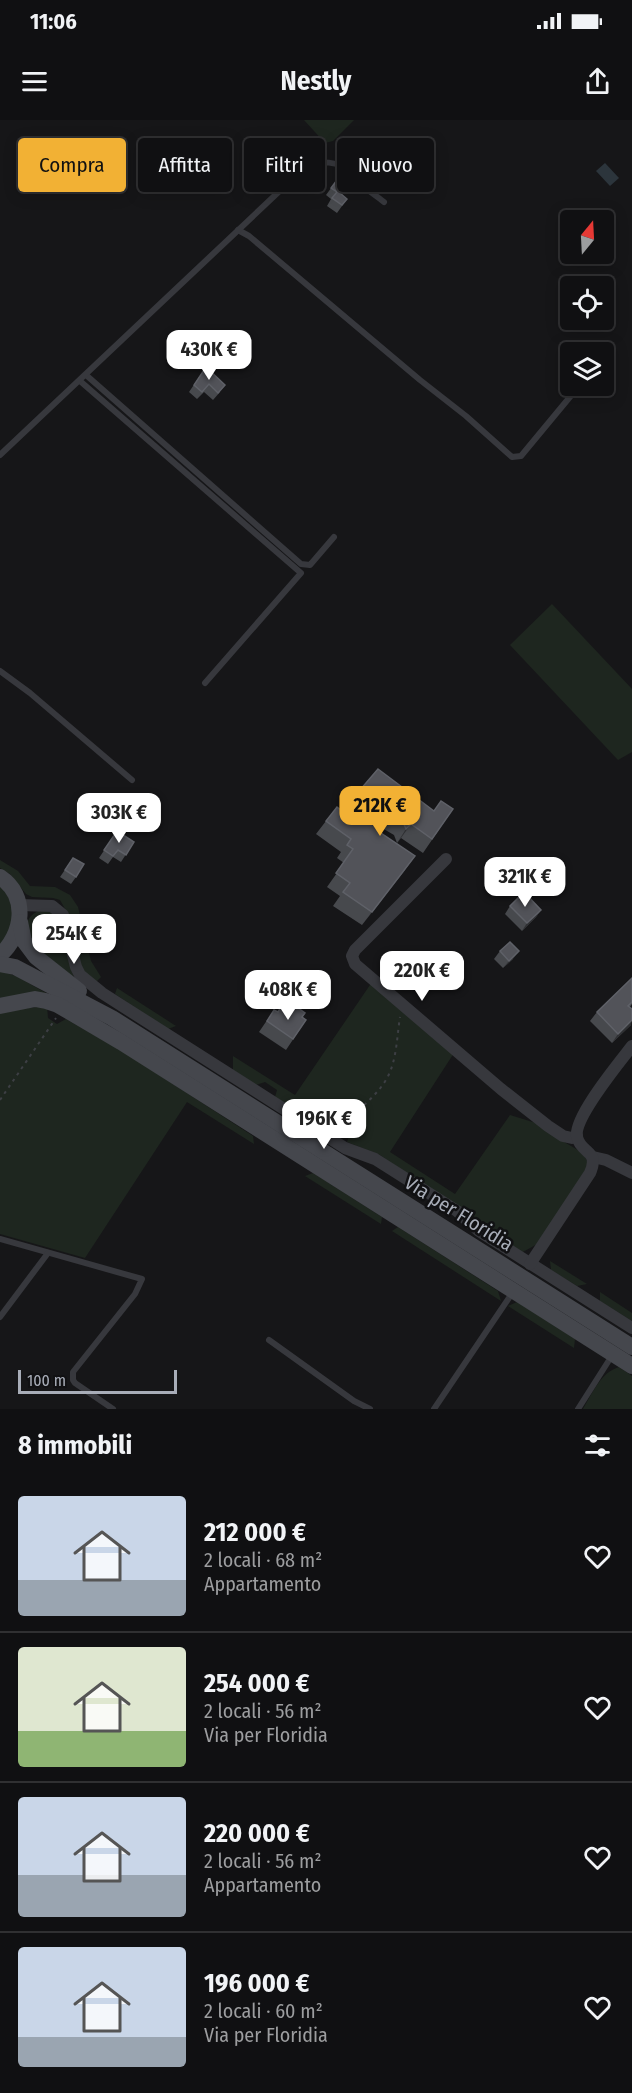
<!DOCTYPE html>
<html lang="it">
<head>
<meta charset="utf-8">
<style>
	:root { --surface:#101012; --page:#1e1e20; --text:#f1f3f6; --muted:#9c9d9f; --line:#303032; --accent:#f2b134 }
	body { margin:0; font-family:"Fira Sans Condensed",sans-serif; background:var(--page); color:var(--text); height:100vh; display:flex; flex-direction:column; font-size:22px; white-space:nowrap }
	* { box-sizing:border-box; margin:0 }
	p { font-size:20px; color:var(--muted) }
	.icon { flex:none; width:33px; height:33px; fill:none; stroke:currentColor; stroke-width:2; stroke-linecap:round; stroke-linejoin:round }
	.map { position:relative; height:1289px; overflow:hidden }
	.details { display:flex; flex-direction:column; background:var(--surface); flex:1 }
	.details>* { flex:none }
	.top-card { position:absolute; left:18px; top:18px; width:597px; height:54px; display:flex; gap:12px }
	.needle { width:39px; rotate:18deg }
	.buttons { position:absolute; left:560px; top:90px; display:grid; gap:12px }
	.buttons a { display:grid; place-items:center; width:54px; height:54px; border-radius:6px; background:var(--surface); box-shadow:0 3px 15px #0003,0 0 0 2px var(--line); font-size:30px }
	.scale { position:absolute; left:18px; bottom:15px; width:159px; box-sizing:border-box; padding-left:6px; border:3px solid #a8adb8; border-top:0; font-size:16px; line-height:21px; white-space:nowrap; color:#a8adb8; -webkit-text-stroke:4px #111113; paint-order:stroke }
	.price { position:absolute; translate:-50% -51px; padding:0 14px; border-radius:12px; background:#fff; color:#222; font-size:20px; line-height:39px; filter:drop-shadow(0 2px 3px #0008) }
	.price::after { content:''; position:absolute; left:50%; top:36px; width:18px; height:14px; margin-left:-9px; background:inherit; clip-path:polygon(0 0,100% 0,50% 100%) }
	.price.current { background:var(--accent); color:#111 }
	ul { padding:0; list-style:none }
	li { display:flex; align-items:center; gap:18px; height:150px; padding:0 18px }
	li+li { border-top:2px solid var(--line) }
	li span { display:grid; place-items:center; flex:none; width:168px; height:120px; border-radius:6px; color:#555 }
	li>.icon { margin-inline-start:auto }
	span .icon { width:72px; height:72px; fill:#fffc; stroke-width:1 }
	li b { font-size:26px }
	h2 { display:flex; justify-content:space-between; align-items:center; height:72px; padding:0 18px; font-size:26px }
	.tag { padding:0 21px; border-radius:6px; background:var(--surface); box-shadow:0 3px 15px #0003,0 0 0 2px var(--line); font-size:21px; line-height:54px }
	.tag.current { background:var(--accent); color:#111 }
	.status { display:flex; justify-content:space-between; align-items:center; height:42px; padding:0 30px; background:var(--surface); direction:ltr }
	.status svg { height:16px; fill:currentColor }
	header { display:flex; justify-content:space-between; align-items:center; height:78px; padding:0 18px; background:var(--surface); font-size:27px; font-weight:700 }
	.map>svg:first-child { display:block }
	.green { fill:#1e261f }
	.water { fill:#2c353c }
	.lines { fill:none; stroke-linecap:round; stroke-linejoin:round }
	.path { stroke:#3d3f44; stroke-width:2; stroke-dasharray:3 4.5; stroke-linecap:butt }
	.lane { stroke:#37383d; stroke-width:6 }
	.street { stroke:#37383d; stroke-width:12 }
	.secondary { stroke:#45474d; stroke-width:16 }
	.wall { fill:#47494d }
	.shaded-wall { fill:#2f3033 }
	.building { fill:#525359; stroke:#5f6168; stroke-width:1.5 }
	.labels { text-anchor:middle; stroke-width:5; stroke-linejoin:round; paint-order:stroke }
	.street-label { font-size:20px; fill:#a8adb8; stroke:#111113 }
</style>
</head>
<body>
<div class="status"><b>11:06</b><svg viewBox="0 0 49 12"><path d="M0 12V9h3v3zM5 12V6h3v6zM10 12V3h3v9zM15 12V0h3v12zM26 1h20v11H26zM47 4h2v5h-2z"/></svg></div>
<header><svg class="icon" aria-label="menu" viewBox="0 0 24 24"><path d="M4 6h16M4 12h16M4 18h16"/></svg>Nestly<svg class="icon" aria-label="share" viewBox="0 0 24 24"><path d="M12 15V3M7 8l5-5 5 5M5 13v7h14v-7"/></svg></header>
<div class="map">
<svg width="632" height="1289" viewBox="0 0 632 1289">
	<rect width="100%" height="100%" fill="#161618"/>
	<g class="green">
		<path d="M304,0H354L333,21L325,23Z"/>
		<path d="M552,484L632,569V632L618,640L510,525Z"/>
		<path d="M0,740L18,751L30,766L55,767L70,775L78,787L91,841L101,857L96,862L84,853L80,844L68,794L60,780L53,778L32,777L26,774L10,754L0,748Z"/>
		<path d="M0,764C19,793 18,798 0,827Z"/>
		<path d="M38,791H50C67,807 65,838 75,859C61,848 4,808 38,791Z"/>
		<path d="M0,851L16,856L46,873L0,881Z"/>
		<path d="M372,862L454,933L390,1032L455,1074L510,995L536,1003L559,1019L583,1033L589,1045L541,1122L521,1133L380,1035L347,1022L349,1016L329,1005L325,1008L275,977L277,970L265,962L256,965L233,950V936L295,975Z"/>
		<path d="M117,868L176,906L168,909L115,874Z"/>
		<path d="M47,886L48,898L57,904L66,899L122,931L253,1016L254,1024L187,982L85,1138L0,1114V891Z"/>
		<path d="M313,1053L382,1097L381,1104L305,1056Z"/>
		<path d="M398,1107L498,1171L501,1181L392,1111Z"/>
		<path d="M550,1141L587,1164L577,1166L551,1150Z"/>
		<path d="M600,1172L632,1193V1201L600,1181Z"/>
		<path d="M517,1182L575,1219L574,1228L508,1186Z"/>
		<path d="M619,1247L632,1256V1289H583C592,1274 601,1252 619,1247Z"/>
	</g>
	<path class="water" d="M605,43L619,58L610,66L596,51Z"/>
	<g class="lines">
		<g class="path">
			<path d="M0,980L56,898"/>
			<path d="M338,1012C354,991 380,976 390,952C397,934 397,916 400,897"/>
		</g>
		<g class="lane">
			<path d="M238,110L249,116L420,260L466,296L512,337L521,336L579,266"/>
			<path d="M86,255L301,444L310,445L334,417"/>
			<path d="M80,261L301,453L205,563"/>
			<path d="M0,335L304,48C319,39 339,41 352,53C356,56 358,61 361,64C368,71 377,76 384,82"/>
			<path d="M0,551L30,573L132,660"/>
			<path d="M0,1119L142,1159L135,1174L73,1252V1260L75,1263L113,1289"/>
			<path d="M0,1197L48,1133"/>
			<path d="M269,1220L354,1281L370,1289"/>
			<path d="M434,1289L513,1172"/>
			<path d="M578,1289L613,1234"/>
		</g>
		<g class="street">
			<path d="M446,739L355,830L352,836L355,844L501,969L548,1006L563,1016L572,1018L577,1016"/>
			<path d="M19,785L52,786L63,795L76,847L80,855L102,873L345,1028L375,1039L457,1091L479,1111L632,1208"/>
			<path d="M593,1037L606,1040L632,1053"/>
			<path d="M530,1144L590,1053C600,1030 581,1034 577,1017C573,998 619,943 632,926"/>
		</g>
		<g class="secondary">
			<path d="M0,757C29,776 23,815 0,835"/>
			<path d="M20,802L24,821L36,837L79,871"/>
			<path d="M0,844L15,847L112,898L632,1227"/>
			<path d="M0,886L35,879L46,881L58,885L121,922L632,1246"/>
		</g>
	</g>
	<g class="wall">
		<path d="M348,45L340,74L347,79L337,93L327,86L331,79L326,75Z"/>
		<path d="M206,247L220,272L213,280L204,272L197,279L189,272Z"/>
		<path d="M453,689L423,733L401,718L397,723L394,715L382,708L379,712L405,750L362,805L333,786L340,776L327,767L344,743L337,738L341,732L316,714L326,701L342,691H434Z"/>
		<path d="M117,711L134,722L121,742L113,737L108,744L99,738Z"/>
		<path d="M73,738L76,757L71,764L60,757Z"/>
		<path d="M510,786L541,790L536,797L522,811L505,794Z"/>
		<path d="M500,831L513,839L503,848L494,839Z"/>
		<path d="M632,858V884L630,887L631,905L612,923L590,901L597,892Z"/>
		<path d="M274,890L278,892L289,893L302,897L306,900L286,930L259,912Z"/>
	</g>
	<g class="shaded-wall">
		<path d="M392,694L382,708L368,725L378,711Z"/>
		<path d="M411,704L401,718L397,723L406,709Z"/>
		<path d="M415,736L405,750L362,805L372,792Z"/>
		<path d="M541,790L536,797L522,811L527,803Z"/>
		<path d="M519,831L513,839L503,848L509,841Z"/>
		<path d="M632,900L631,905L612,923L618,914Z"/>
	</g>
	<g class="building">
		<path d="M348,45L356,52L340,73L347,79L342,85L332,78L337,72L331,68Z"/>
		<path d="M206,247L225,265L218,273L209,264L202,272L194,265Z"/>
		<path d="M378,649L434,691L441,681L453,689L432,719L411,704L406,709L403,702L392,694L378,711L415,736L372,792L343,772L350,763L336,753L353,729L347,725L351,719L326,701L337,687L342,691Z"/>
		<path d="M117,711L134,722L126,735L118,730L113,736L104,730Z"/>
		<path d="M73,738L84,744L76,757L65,750Z"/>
		<path d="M524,772L541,790L527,803L510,786Z"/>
		<path d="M510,822L519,831L509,841L500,831Z"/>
		<path d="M632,858V882L628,886L632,889V900L618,914L597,892Z"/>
		<path d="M294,885L305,893L302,897L306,900L293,919L267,901L274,890L278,892L281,887L289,893Z"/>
	</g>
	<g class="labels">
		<g class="street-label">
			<text transform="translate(459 1093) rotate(32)" y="7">Via per Floridia</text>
		</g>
	</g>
</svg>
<div class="buttons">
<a><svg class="needle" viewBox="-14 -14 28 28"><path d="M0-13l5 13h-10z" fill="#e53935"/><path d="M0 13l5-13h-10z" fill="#9c9d9f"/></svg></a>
<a><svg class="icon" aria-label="locate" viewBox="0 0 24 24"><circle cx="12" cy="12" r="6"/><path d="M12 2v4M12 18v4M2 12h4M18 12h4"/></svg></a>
<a><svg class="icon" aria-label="layers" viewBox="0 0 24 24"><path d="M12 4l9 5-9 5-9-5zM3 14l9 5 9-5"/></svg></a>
</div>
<div class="scale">100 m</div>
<b class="price" style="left:209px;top:261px">430K €</b>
<b class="price current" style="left:380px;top:717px">212K €</b>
<b class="price" style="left:119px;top:724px">303K €</b>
<b class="price" style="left:525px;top:788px">321K €</b>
<b class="price" style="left:74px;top:845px">254K €</b>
<b class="price" style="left:422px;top:882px">220K €</b>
<b class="price" style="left:288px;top:901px">408K €</b>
<b class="price" style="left:324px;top:1030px">196K €</b>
<div class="top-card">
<a class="tag current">Compra</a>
<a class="tag">Affitta</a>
<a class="tag">Filtri</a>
<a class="tag">Nuovo</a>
</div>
</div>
<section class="details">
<h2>8 immobili<svg class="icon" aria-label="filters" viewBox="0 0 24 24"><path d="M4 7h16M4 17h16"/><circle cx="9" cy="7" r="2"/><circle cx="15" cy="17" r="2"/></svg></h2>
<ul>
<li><span style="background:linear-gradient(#c9d6e8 70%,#9aa5b1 0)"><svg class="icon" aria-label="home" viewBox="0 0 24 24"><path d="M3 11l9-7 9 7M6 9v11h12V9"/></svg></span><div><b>212 000 €</b><p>2 locali · 68 m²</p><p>Appartamento</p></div><svg class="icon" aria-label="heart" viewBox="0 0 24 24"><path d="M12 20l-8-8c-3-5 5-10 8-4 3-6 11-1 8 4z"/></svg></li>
<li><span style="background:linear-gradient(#dfe7d0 70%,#8fb573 0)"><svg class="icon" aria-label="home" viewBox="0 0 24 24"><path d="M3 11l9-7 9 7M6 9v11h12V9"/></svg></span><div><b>254 000 €</b><p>2 locali · 56 m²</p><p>Via per Floridia</p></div><svg class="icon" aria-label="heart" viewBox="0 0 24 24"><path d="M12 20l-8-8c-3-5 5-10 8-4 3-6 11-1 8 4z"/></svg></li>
<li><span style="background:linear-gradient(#c9d6e8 65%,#9aa5b1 0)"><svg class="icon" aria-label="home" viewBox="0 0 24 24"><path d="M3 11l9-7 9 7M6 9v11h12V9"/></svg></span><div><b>220 000 €</b><p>2 locali · 56 m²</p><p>Appartamento</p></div><svg class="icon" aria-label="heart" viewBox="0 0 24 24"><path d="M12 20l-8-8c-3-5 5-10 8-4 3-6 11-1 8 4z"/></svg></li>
<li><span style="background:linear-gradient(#c9d6e8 75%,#9aa5b1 0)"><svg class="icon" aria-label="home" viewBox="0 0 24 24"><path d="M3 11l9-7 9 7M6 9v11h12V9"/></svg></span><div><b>196 000 €</b><p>2 locali · 60 m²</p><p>Via per Floridia</p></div><svg class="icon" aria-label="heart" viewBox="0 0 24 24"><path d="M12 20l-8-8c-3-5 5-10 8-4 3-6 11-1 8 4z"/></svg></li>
</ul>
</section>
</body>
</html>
